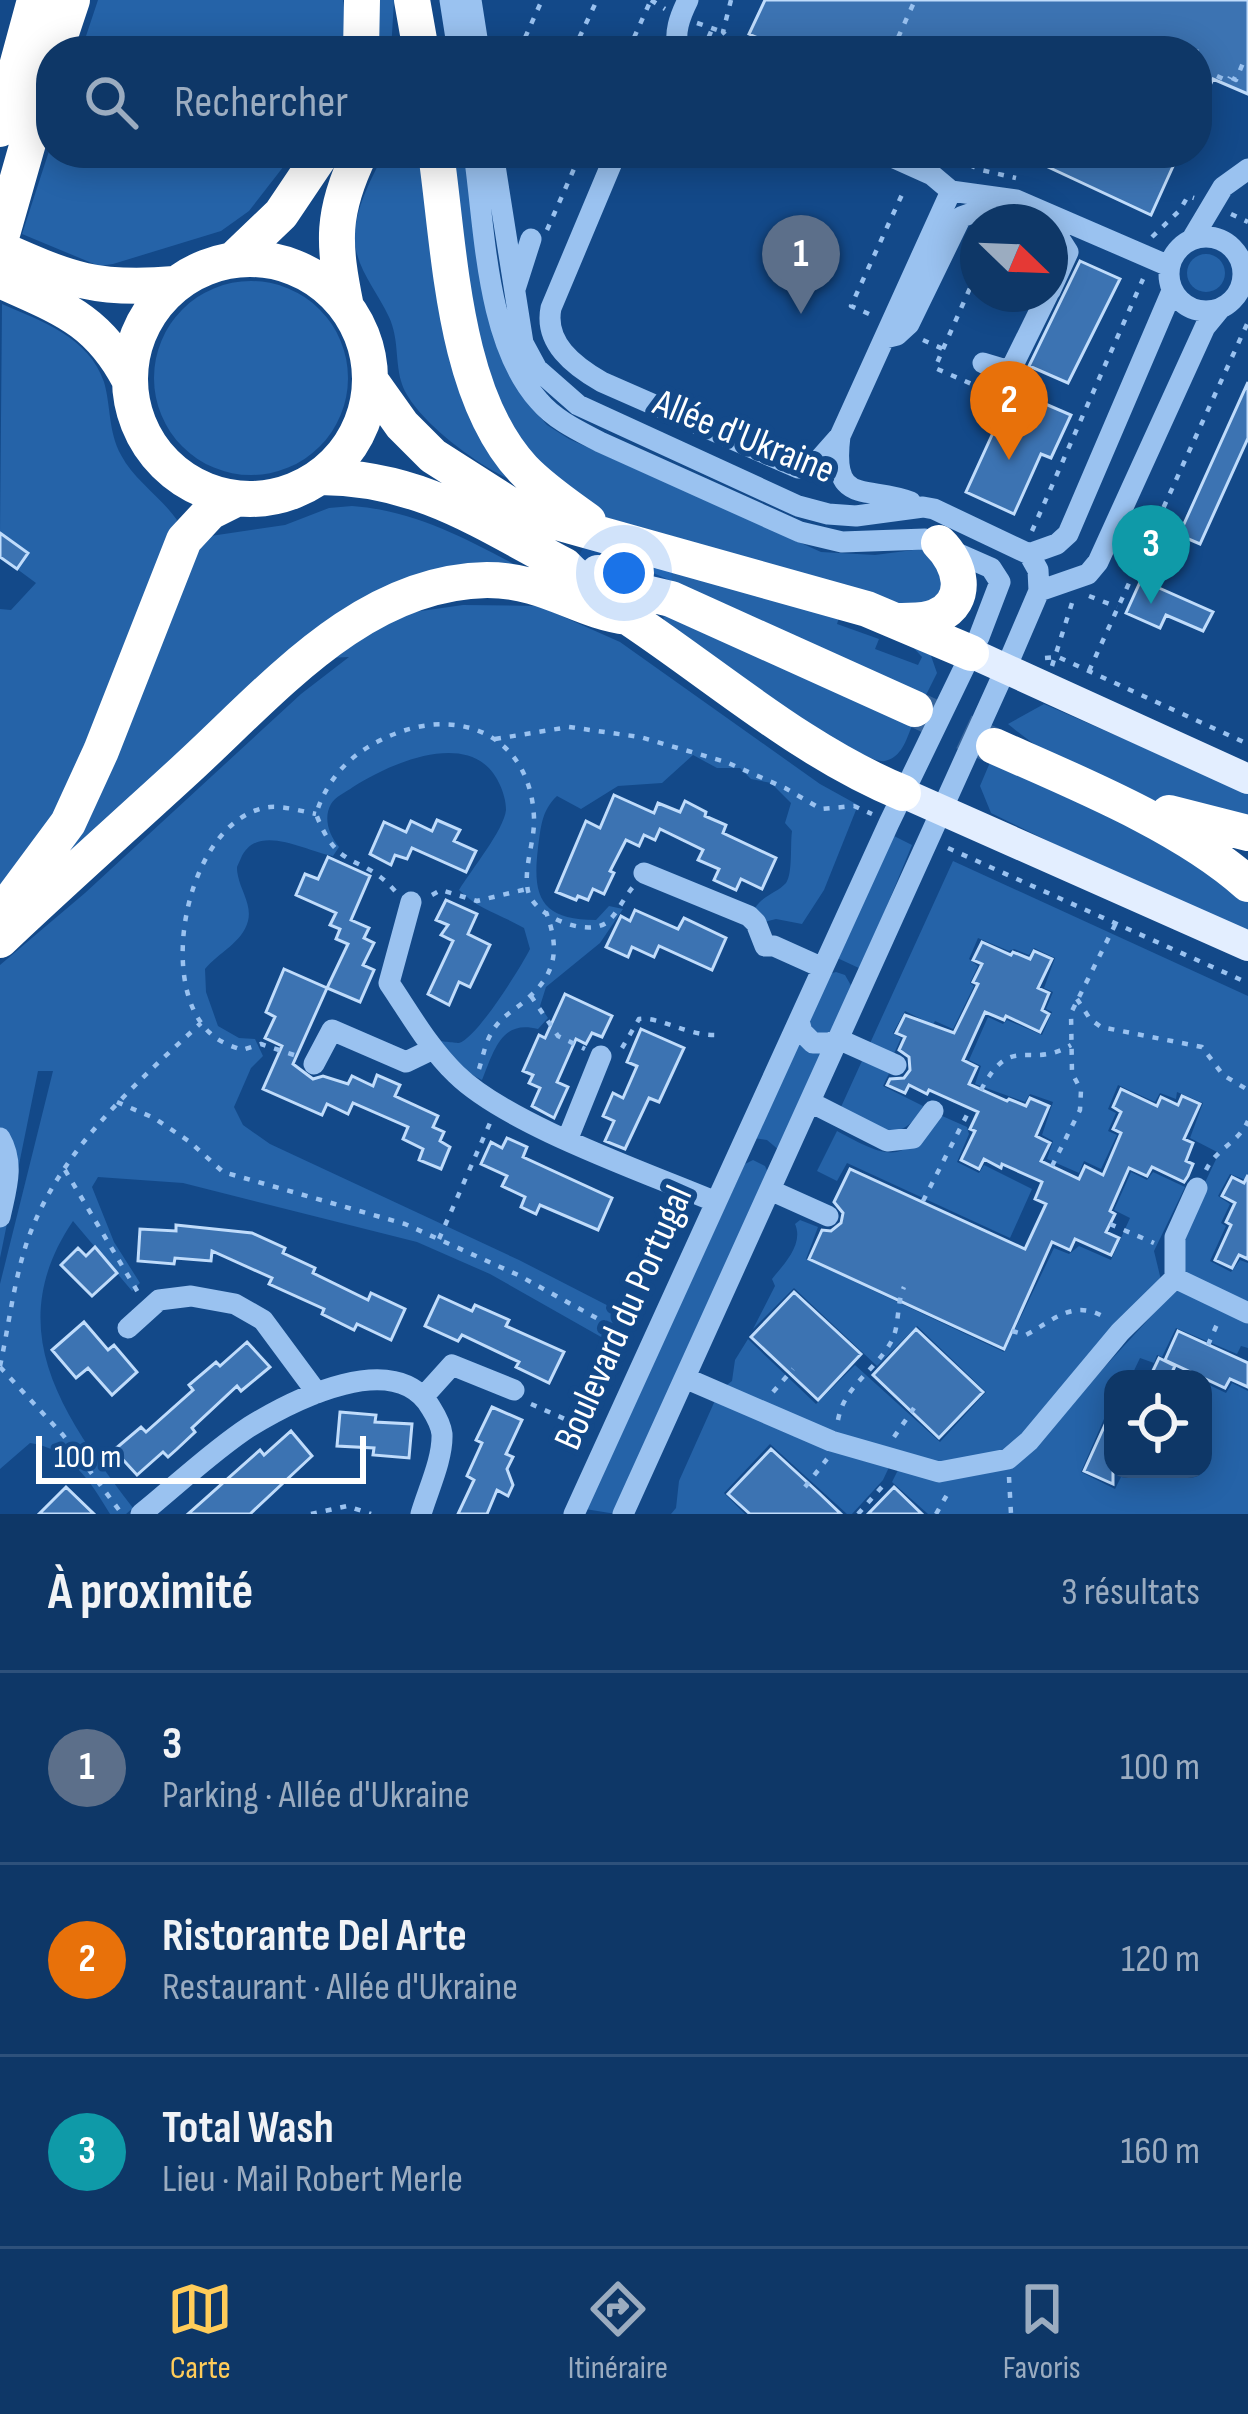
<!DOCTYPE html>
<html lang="fr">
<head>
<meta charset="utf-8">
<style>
  body { margin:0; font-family:"Sofia Sans Condensed",sans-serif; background:#1c4270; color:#f1f3f6 }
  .controls { position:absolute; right:36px; bottom:36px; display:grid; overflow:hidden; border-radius:24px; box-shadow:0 6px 30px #0003 }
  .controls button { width:108px; height:108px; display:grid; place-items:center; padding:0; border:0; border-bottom:3px solid #2e517b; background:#0e3767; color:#f1f3f6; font:60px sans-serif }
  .compass { position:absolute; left:960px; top:204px; width:108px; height:108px; border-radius:50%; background:#0e3767; box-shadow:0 6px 30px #0003; rotate:113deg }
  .scale { position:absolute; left:36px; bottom:30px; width:330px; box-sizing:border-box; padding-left:12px; border:6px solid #fff; border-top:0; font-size:33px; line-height:42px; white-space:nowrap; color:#fff; -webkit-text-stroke:9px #134989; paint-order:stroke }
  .you { position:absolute; left:624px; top:573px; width:42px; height:42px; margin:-30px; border:9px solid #fff; border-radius:50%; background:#1a73e8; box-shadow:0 0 0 18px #1a73e833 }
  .badge { display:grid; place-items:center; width:78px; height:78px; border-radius:50%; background:#ffcc59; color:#fff; font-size:39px; font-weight:700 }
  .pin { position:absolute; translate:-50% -99px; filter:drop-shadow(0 3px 6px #0008) }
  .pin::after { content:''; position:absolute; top:63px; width:42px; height:36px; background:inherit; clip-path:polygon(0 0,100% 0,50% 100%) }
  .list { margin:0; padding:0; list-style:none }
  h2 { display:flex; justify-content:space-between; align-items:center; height:156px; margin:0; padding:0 48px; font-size:51px }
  h2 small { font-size:39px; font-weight:400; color:#9bacc0 }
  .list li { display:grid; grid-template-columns:78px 1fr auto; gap:36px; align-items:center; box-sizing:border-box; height:192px; padding:0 48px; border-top:3px solid #2e517b }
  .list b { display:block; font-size:45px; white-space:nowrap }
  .list p { margin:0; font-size:39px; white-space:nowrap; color:#9bacc0 }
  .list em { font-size:39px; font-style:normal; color:#9bacc0 }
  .icon { flex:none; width:66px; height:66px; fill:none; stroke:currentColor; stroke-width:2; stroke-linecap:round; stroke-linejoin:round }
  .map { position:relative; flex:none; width:1248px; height:1514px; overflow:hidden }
  .search { position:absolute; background:#0e3767; box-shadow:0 6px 30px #0003; left:36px; right:36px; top:36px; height:132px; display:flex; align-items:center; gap:30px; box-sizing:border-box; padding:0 42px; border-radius:48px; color:#9bacc0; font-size:45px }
  .sheet { height:732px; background:#0e3767 }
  nav { display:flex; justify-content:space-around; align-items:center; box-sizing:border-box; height:168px; border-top:3px solid #2e517b; background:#0e3767; font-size:33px; color:#9bacc0 }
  nav a { display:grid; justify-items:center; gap:6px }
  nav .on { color:#ffcc59 }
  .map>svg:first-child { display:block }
  .green { fill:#2563a8 }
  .building { fill:#3c73b2; stroke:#c0dcfb; stroke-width:3 }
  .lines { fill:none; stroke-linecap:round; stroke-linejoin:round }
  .highway-tunnel { stroke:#36649b; stroke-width:36; stroke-dasharray:36 18; stroke-linecap:butt }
  .path { stroke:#9ac2f0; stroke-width:4.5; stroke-dasharray:6 9; stroke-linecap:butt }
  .minor { stroke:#9ac2f0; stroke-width:21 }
  .major { stroke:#e3eeff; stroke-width:30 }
  .highway { stroke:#fff; stroke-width:36 }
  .labels { text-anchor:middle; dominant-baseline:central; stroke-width:12; stroke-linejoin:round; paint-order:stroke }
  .street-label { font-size:39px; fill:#fff; stroke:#134989 }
</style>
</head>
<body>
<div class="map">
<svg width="1248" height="1514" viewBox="0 0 1248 1514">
  <rect width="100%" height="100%" fill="#134989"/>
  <path class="green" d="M98,0h245l3,22 -5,29h-260z
    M372,0h22l-3,51h-21z
    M51,145v8h243l-45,58 -28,20 -108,33 -14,2 -77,-32z
    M384,153h45l81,326c-32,-13 -100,-63 -109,-98 -6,-22 -2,-42 -12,-64 -13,-28 -37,-53 -34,-85 2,-28 17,-54 29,-79z
    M445,153h20l66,254 16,18 22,14 252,113 54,3 46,-6 16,10 6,33 -29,17 -298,-82 -67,-46 -59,-78z
    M1187 273a19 19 0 1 1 38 0a19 19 0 1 1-38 0Z
    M154 378a97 97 0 1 1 194 0a97 97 0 1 1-194 0Z
    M2,304c39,17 87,33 102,78 7,24 4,49 17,73 13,25 40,42 56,65l-107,273 -70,103v-287l11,1 25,-27 -19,-14 11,-16 -28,-20z
    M352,506c68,5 121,37 181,68l-131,12 -345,281 147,-330 81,-12 44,-17z
    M648,564l192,50 -3,10 42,15 -4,10 43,16 4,-8 -10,-11 18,7 7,20 -11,22 -277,-124z
    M463,605l76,1 81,36 200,142 38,21 -34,85 -22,34 -26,-5 -12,3 -9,-14c8,-13 22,-15 31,-25 7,-10 4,-38 6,-52l-7,-8 6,-20 -20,-20 -20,-4 -11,-11h-23l-24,-13 -31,28 -44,3 -37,23 -24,-13c-16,15 -16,32 -19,52 -6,49 3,72 58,72l13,-14 14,3 -23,34 -54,44 -6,19 8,12 -10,11c-37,-10 -44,22 -56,51l-29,-15 -14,-24c1,0 18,2 20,2 18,-5 62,-76 71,-94l-6,-21c-24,-14 -45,-18 -65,-38 12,-20 45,-60 47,-80 0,-9 -3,-19 -7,-27 -26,-56 -107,-21 -146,4 -7,5 -18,10 -22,17 -8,14 -2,31 8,43l-6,9c-28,-5 -76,-34 -92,2 -4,10 -5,7 -3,18 3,15 14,29 10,45 -6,22 -29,31 -43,48l1,23 12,34 21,12 16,1 8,17 -12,12 -17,39 9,18 27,19 249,116 111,57 -13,29 -127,-72 -73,-32 -234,-59 -85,-6 -6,10 22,55 26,41 -8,8 -59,-70c-73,108 -10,195 60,287l-7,6h-16c-19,-32 -41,-66 -80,-71l-30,26v-185l53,-213h-15l-38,187v-293l85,-72 216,-199 48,-37 -22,1 66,-43z
    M663,613l249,113c-6,14 -10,31 -27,35 -27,5 -189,-118 -221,-140z
    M1044,704l204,89v35c-88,-21 -170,-45 -240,-104z
    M991,760l169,79 88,56v44l-257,-126 -11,-27z
    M894,836l18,9 -51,124 -28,-13z
    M953,861l295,135v185l-18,-7 -12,22 12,8 -9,19 5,3 -16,35 21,11 9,-12 8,3v43l-65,-30 -3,-41 39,-82 -29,-15 13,-35 -26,-11 -1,7 -16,-6 -5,9 -37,-17 -10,24 8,4 -8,18 9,4 -16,34 -17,-8 -5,12 -32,-14 6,-18 -11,-6 11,-33 -23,-8 -5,8 -50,-18 6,-18 -12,-6 19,-43 15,7 4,-4 35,15 10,-23 -6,-3 7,-17 -9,-4 11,-30 -21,-10 -5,7 -15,-6 -5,2 -31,-13 -9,21 9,7 -8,17 4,3 -21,43 -18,-8 -2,4 -28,-14 -12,22 8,5 -8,18 3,3 -13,27 40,20c-9,18 -18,24 -38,28l-44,-27z
    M836,972l9,3 8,14 -10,25 -17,24 -20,-10 23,-54z
    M795,1038l30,14 -45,99 -13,-11 -14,-2z
    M940,1115l27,12 2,7 -12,28 22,11 5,-8 48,24 -22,49 -163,-75 -10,18 -20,-10 20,-40c54,29 64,33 103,-16z
    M753,1160l12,6 4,9 -153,339 -31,-5 160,-345z
    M1131,1172l16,8 6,-8 32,15 -31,64 7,29 -156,174 -67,12 -107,-30 -108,-48 9,-7 3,-21 13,-21 68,65 39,-39 85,77 46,-50 -69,-66 -40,40 -83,-78 -41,41 22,-43 -3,-7c12,-15 32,-35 23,-55l5,-4 18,7 -12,32 198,93 50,-104 15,6 10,-8 32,14 19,-42 -16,-8z
    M1178,1287l70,31v30l-7,-2 -4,8 -61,-26 -14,29 -5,-2 -3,8 -14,-5 -10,21h-17v34l-6,-1 -26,60 34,17 10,-20h78v-87l23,11 6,-10 16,8v123h-320l-36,-32 8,-16 36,10 75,-7z
    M717,1396l174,67 -8,17 -31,34h-5l-77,-70 -46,49 21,21h-74l5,-6 3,-27z"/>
  <path class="building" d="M765,0h483v94l-35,-15 -16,34v-62h-410l-38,-17z
    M1018,153h161l-28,62z
    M1080,261l40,18 -52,104 -39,-17z
    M1248,382v56l-48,106 -21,-9z
    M1043,403l28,12 -20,43 -10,-4 -27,60 -48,-22 37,-81 17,9 3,-5 12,5z
    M0,533l28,20 -11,16 -17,-12z
    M1141,580l72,32 -10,19 -37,-16 -6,13 -34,-15z
    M614,795l40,18 4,-10 22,9 5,-11 21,11 -1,4 21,9 -3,8 53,25 -14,31 -21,-10 -5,11 -22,-10 5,-11 -21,-9 5,-10 -43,-21 -5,11 -11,-5 -5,11 -13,-6 -16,31 4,2 -10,21 -11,-5 -5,11 -10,-4 -2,4 -20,-8 30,-71 14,7z
    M437,820l23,10 -6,11 22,10 -10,21 -54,-24 -5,11 -12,-4 -4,10 -21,-11 14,-32 22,10 5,-11 21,10z
    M328,857l42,19 -19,44 18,8 -5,10 10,5 -11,22 11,5 -14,32 -33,-14 21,-44 -12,-5 4,-10 -10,-4 6,-12 -40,-18 9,-21 13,5z
    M446,900l31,14 -9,20 22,11 -20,42 -11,-5 -10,23 -21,-11 25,-53 -12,-6 7,-10 -12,-5z
    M635,910l43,19 6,-11 42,20 -14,32 -53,-24 -5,11 -22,-10 -4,10 -22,-10 15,-31 9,5z
    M982,942l29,13 2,-3 17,7 4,-8 18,8 -14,29 11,5 -7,17 7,4 -9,18 -34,-16 -2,4 -19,-8 -22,48 14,7 -8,17 38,17 2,-2 17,7 4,-8 19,8 -13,30 14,7 -9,18 38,18 6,-13 18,9 18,-42 -8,-4 8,-17 -8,-5 8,-18 36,17 4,-9 17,8 4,-9 18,8 -16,35 9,4 -7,18 7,3 -5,12 -4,6 -32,-15 -5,9 -18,-8 -19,43 5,3 -9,18 13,6 -8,17 -36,-16 -5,11 -18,-8 -48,107 -195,-90 13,-29 9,1 10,-8 2,-10 -9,-11 16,-33 175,80 21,-45 -11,-5 7,-17 -40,-18 -1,4 -17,-9 -5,10 -18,-9 14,-29 -5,-2 8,-17 -49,-22 -2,4 -18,-9 -4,8 -18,-8 3,-6 14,-1 6,-8 -1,-13 -10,-7 6,-13 -9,-4 9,-18 49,18 24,-49 -5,-2 9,-18 -9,-4z
    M284,969l43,19 -34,76 20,15 10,-3 25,8 4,-8 21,10 4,-11 23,10 -5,11 43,20 -5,11 11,5 -4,9 10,6 -9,22 -22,-9 4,-11 -20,-10 5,-12 -55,-24 -5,11 -21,-10 -5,11 -59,-26 19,-43 -17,-8 10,-21 -9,-5z
    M565,994l47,22 -10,21 -10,-4 -6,11 -10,-5 -19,43 11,5 -14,31 -22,-12 8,-18 -11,-5 4,-8 -10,-4 16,-36 6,3z
    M641,1029l43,19 -25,54 -10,-4 -24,51 -20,-8 9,-20 -11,-5 10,-23 10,5 14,-32 -10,-4z
    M507,1138l20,9 -4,10 89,41 -14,32 -58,-25 -4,9 -15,-7 4,-10 -23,-11 5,-10 -26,-12 10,-22 11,6z
    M1248,1175v84l-9,-4 -7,13 -17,-8 16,-35 -5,-3 9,-19 -13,-7 10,-19 12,6z
    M176,1225l76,8 33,15 -2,5 32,15 -2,5 55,27 3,-7 34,16 -14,31 -34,-16 -3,6 -32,-16 2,-5 -55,-25 3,-6 -60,-27 -1,10 -36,-3 -1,6 -36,-3 2,-32 36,2z
    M95,1247l22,26 -25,23 -31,-31 17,-17 8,8z
    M794,1292l67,62 -43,46 -67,-63z
    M439,1296l33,15 3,-6 34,15 -3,6 58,26 -15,31 -33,-16 3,-5 -57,-27 -4,6 -33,-15z
    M84,1322l24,28 6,-5 23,27 -25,23 -24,-27 -12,10 -24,-28z
    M916,1329l67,63 -44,46 -66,-63z
    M1178,1331l70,32v24l-18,-8 -5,9 -60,-28z
    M247,1342l23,25 -29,24 -4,-5 -45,42 3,4 -18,17 -9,8 -5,-5 -26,23 -23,-25 27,-23 5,5 47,-42 -4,-5 27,-23 4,4z
    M1159,1358l16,8 -6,13h-20z
    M492,1407l30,13 -16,34 7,3 -6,12 6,16 -5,11 -11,-6 -10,24h-29l16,-34 -7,-4 15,-33 -6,-3z
    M1113,1407v77l-29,-13z
    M340,1412l36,3 -1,7 37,2 -3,34 -36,-3 1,-7 -37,-2z
    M291,1431l21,25 -62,58h-62l72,-64 4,5z
    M771,1449l48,44 22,21h-91l-22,-20z
    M66,1487l28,27h-55z
    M894,1487l28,27h-54z"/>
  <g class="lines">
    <path class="highway-tunnel" d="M915,709l79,37"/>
    <path class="path" d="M651,0l14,9
      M731,0l-8,32 17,19
      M697,23l26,9
      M519,51l23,-51
      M573,51l24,-51
      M628,51l22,-49
      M703,51l9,-22
      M892,51l23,-51
      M1217,76l11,5 2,-4
      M1232,78l4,2 7,-17 4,2
      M843,153l22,10
      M942,153l39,17 35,8
      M525,157l2,-4
      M1231,214l17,8
      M547,230l34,-77
      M1152,237l28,-27 8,-14 6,2
      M869,314l-18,-8 54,-118
      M923,340l20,9 -8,19 39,17
      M943,349l35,-79
      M1032,531l111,-252
      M1089,596l28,11
      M1045,658l13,-1 190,87
      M1052,666l20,-63
      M1089,671l159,-349
      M495,739l74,-12 71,10 86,25 59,26 36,21 33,-3 18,8
      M948,848l300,135
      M395,891c-34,-39 -56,-17 -79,-77 13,-41 41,-66 81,-81 69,-26 134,7 137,85 1,23 -11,50 -6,73 6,25 57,46 78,32 10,-7 18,-26 27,-36
      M432,895l9,-5 36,11 50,-12
      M531,996l27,40 27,13
      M1077,999l13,20 11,8 101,20 21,28 25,15
      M622,1048l17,-29c20,-3 48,17 78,16
      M294,1055l-33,-11 -19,6c-11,-4 -23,-8 -32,-17 -56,-51 -21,-217 60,-226 14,-1 31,4 46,7
      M479,1069c4,-12 6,-26 13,-37 8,-15 23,-22 35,-33 31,-27 32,-52 19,-87
      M981,1090c31,-59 47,-19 90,-45
      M117,1102l37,16 36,24 33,30 182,52 113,51 113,62
      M1052,1166l28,-56 1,-20 -9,-17 -1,-60 45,-90
      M65,1170l74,124
      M1206,1170c10,-21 32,-27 42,-49
      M923,1201l47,-92
      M1110,1224l44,19
      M439,1239l51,-116
      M1012,1331l14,4c28,-15 47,-36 78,-18
      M1208,1345l10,-23
      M0,1366c9,-41 14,-87 28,-127 32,-89 106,-154 173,-216
      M0,1367l63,68 56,75
      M773,1392l20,-23
      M531,1404l61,27
      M838,1420c6,-34 37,-49 53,-78 9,-15 5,-38 13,-55
      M894,1437l20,-29
      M1009,1477l2,37
      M805,1487l22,-28
      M311,1514l36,-8 24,8
      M858,1514l29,-33
      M936,1514l12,-21"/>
    <path class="minor" d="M450,0l8,51
      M471,0l8,51
      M679,51c-6,-17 1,-35 9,-51
      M474,153c11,76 12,189 65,248 16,19 40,30 61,41l200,90 42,10 83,-3 66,29 9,14 -21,55 -90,186 -315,691
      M493,153l30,190 14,26 41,36 220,101 30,8 28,2 67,-9 11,2 95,45 9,16 1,21 -33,77 -383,846
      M616,153l-65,155c-7,35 23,58 51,74l196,86 19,-6 23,-26 111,-245
      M883,153l49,22 19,16 65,9 153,66
      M1050,236l11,5 7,11 -18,39
      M1169 274a37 37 0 1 1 74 0a37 37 0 1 1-74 0Z
      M1192,239l31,-52 25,-18
      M515,289l16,-50
      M885,338l12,-3 12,-11 52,-107 14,-5 43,10
      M983,363l20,6 9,-2 36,-73
      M840,436c-9,71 26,49 71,66
      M1029,554l28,-10 11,-10 104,-243
      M1039,591l49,-17 10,-12 107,-235 14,-17
      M644,873l105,43 7,7 9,23h9l49,22
      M411,902l-22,81c21,31 40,65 67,91 52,51 189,98 260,128
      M799,1021l3,11 11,11h17l8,-4 58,26
      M314,1064l18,-34 74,32 27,-13
      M810,1102l77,39 26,-3 20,-27
      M0,1138c15,26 6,51 0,79
      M568,1138l33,-82
      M770,1190l58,26
      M1175,1278v-41l22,-49
      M128,1328l31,-28 32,-4 44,8 28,16 54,73
      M685,1378l146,63 108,31 69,-13 21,-18 91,-109 55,-54 73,35
      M424,1396l28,-31 62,25
      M141,1514c35,-28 70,-62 108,-87 44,-27 147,-80 182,-19 5,8 10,17 11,26 1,25 -14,56 -21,80"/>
    <path class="major" d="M971,653l277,126
      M903,793l345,153"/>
    <path class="highway" d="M412,0l9,51
      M55,51l17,-51
      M361,51l1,-51
      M0,129l35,-129
      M436,153c14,98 17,241 87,316 19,20 43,36 65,52
      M0,241l51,-179
      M0,249c70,31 97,42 175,35
      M130 379a120 120 0 1 1 240 0a120 120 0 1 1-240 0Z
      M234,259l47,-45 41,-61
      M0,280c59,27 97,38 129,99
      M346,307c-13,-64 -15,-94 14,-154
      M370,380l32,45 31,31 110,70
      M320,477c98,0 162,45 245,89 19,21 44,31 63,51 90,60 175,135 275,176
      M528,514l339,95 104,44
      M598,573l39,18 34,8 244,110
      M898,621c13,-1 27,1 39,-5 34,-15 23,-53 2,-73
      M994,746c81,36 188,79 254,138
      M1169,813l79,20
      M2,912l66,-89 33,-72 83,-211 26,-28 26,-13
      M0,940c60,-57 122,-112 183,-168 87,-79 177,-190 304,-192 59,0 91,31 141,37"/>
  </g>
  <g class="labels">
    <g class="street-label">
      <text transform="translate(744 437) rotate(22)">Allée d'Ukraine</text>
      <text transform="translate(624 1318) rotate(-66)">Boulevard du Portugal</text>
    </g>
  </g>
</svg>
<div class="controls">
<button><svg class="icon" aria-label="locate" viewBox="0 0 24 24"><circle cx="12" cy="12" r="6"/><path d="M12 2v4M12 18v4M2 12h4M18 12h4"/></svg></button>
</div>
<svg class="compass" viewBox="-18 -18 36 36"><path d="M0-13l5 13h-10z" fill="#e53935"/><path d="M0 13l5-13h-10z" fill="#9bacc0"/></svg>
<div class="scale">100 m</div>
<div class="you"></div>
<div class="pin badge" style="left:801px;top:314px;background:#5c6f8a">1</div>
<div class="pin badge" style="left:1009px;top:460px;background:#e8710a">2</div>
<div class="pin badge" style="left:1151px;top:604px;background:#0f9aa8">3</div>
<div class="search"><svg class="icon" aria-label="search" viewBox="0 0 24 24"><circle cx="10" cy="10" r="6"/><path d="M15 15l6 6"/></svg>Rechercher</div>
</div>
<section class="sheet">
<h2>À proximité<small>3 résultats</small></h2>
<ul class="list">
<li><span class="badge" style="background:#5c6f8a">1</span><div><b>3</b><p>Parking · Allée d'Ukraine</p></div><em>100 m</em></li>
<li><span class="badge" style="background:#e8710a">2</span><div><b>Ristorante Del Arte</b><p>Restaurant · Allée d'Ukraine</p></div><em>120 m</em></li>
<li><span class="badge" style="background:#0f9aa8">3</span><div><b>Total Wash</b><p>Lieu · Mail Robert Merle</p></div><em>160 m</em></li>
</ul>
</section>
<nav>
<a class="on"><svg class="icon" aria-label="map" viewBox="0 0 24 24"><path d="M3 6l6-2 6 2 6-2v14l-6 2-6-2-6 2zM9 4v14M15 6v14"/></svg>Carte</a>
<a><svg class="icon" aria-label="directions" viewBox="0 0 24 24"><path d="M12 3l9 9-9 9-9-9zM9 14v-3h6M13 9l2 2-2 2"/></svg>Itinéraire</a>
<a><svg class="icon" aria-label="saved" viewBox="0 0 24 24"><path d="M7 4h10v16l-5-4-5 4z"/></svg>Favoris</a>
</nav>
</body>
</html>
